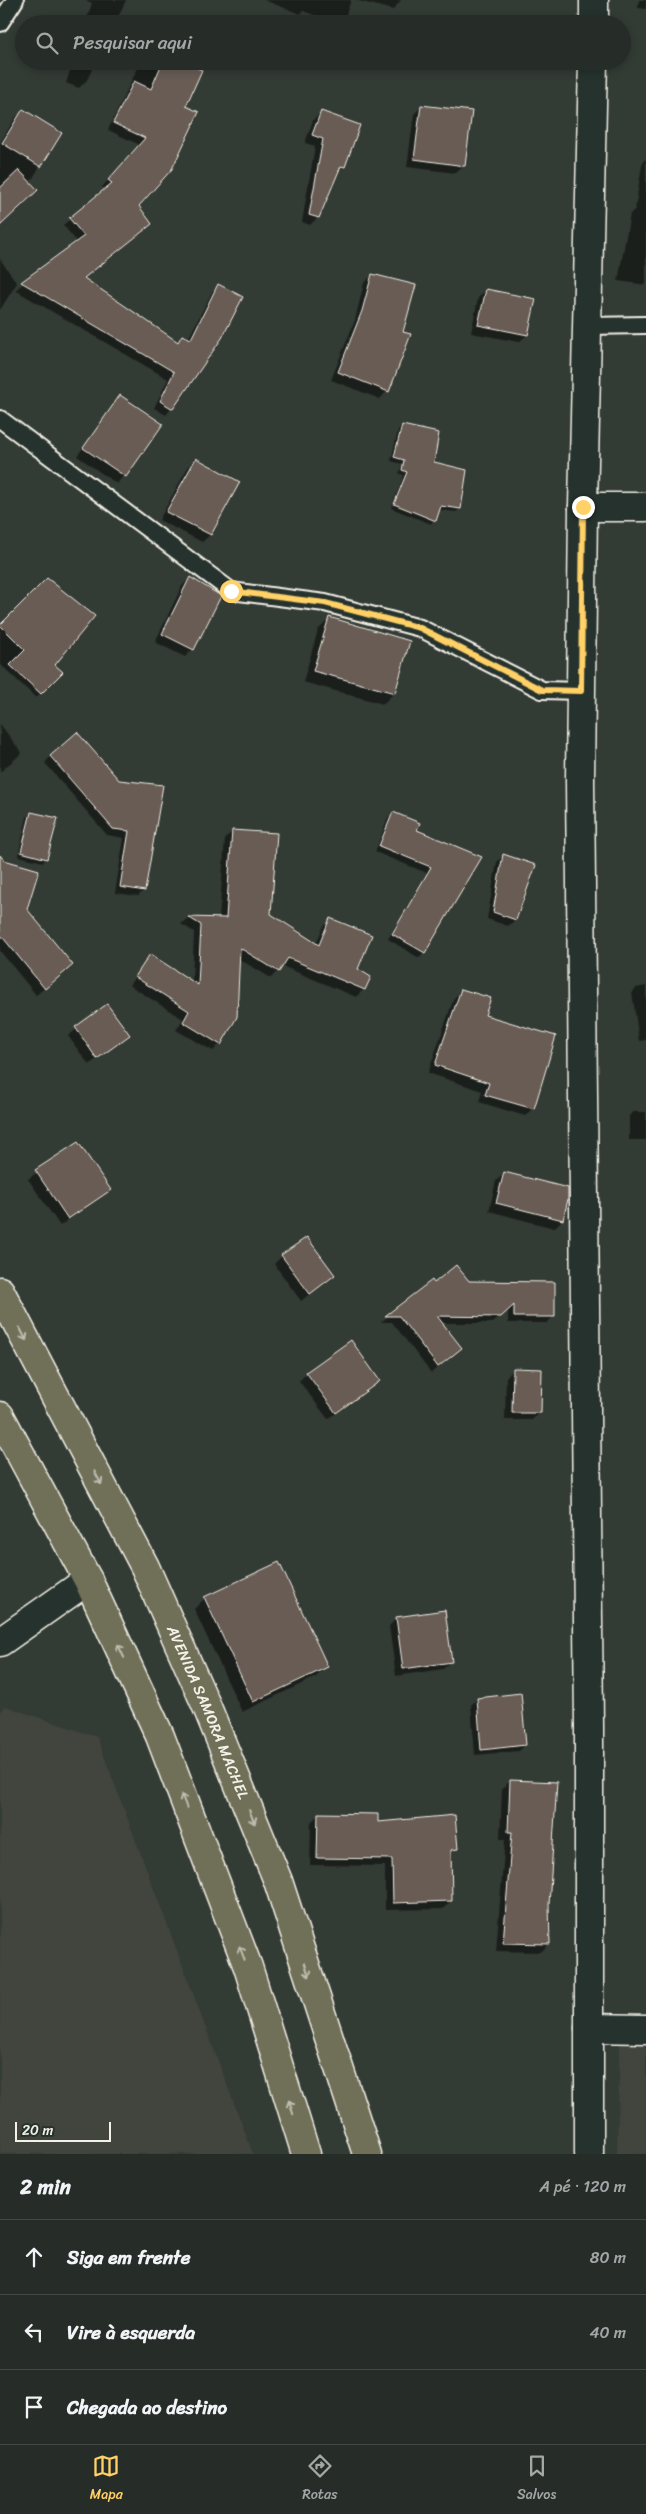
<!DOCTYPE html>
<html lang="pt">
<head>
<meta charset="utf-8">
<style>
  body { margin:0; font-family:Sriracha,sans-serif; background:#323834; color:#f1f3f6 }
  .scale { position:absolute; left:15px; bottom:12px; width:96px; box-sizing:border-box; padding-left:5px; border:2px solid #f4f1e8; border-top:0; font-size:14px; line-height:18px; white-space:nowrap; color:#f4f1e8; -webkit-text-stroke:4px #26332d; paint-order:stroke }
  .stop { position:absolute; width:15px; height:15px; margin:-11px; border:4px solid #ffd166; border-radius:50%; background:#fff }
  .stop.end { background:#ffd166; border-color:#fff; box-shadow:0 1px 5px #0008 }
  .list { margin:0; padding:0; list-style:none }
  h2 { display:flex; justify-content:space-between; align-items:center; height:65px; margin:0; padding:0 20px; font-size:21px }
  h2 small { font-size:16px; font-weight:400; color:#a4a7a8 }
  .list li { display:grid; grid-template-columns:32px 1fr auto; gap:15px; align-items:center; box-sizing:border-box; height:75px; padding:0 20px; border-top:1px solid #424845 }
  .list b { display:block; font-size:19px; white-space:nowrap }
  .list em { font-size:16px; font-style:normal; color:#a4a7a8 }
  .icon { flex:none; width:28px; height:28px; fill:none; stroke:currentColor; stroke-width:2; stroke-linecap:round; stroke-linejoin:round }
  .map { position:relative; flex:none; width:646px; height:2154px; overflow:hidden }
  .search { position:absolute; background:#262c28; box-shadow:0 2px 8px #0003; left:15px; right:15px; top:15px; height:55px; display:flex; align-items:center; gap:12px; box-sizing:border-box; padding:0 18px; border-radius:28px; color:#a4a7a8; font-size:19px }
  .sheet { height:290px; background:#262c28 }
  nav { display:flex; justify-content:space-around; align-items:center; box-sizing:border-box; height:70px; border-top:1px solid #424845; background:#262c28; font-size:14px; color:#a4a7a8 }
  nav a { display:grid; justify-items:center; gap:2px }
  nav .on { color:#ffd166 }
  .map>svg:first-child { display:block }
  .built { fill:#43453e }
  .shadow { fill:#0007 }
  .building { fill:#675c54; stroke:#f4f1e8 }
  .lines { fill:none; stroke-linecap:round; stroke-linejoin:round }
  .lane-casing { stroke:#f4f1e8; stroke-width:20 }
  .street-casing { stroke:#f4f1e8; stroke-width:31 }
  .secondary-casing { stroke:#f4f1e8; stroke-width:31 }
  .highway-casing { stroke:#f4f1e8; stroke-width:31 }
  .lane { stroke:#26332d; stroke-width:16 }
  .street { stroke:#26332d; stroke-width:28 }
  .secondary { stroke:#26332d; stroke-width:28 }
  .highway { stroke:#706f59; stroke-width:28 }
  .oneway { stroke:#bfbdaf }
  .route { stroke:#ffd166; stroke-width:6 }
  .labels { text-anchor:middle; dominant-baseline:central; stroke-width:4.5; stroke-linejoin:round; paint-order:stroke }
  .street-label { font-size:15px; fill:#f4f1e8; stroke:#26332d }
</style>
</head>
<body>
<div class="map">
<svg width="646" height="2154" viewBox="0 0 646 2154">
  <rect width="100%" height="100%" fill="#333b35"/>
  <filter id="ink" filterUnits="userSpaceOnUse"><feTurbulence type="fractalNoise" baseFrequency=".02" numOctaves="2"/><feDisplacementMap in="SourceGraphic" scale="10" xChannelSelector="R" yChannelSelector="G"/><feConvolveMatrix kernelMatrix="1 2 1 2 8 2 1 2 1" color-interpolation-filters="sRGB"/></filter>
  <g filter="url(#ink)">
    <path class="built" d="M5,1706l92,31 156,417h-253v-441z
      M620,2039l26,1v114h-29z"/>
    <path class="shadow" d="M85,0h41l-11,24h-30l7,-21z
      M264,0h87l-6,17 -7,7 -35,-13 -3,3z
      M355,0h46l-8,10z
      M639,0h7v9l-8,-1z
      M73,61h23l-9,19 -8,8 -13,-5z
      M106,61h17l-4,4z
      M141,61h36l-40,144 -54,73 94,64 6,-6 5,3 24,-47 6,-6 -46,122 -6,7 -12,-7 14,-29 -153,-89 62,-48 -14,-17 43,-35 -4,-3 38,-42 -32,-15z
      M422,106l41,59 -7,8 -49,-6 7,-53z
      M23,111l37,22 -30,50 -30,41v-81l15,-25z
      M321,113l23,53 -8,8 -18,43 -8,8 -8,-3 13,-76 -10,-3 8,-23z
      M646,158v127l-28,-4 12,-67 5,-5 7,-44z
      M0,259l17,24 -17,27z
      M372,275l30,57 -15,59 -7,8 -49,-19 24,-60 9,-37z
      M486,290l41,45 -8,7 -48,-9 7,-35z
      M120,397l41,27 -44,60 -40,-28z
      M402,426l30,37 28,45 -4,4 -17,-2 -8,14 -40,-16 13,-33 -5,-1 3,-10 -11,-3 7,-31z
      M196,459l43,23 -29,53 -8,7 -43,-22 29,-53z
      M190,578l3,71 -8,8 -30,-15 27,-56z
      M47,579l6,86 8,7 -25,26 -36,-34v-39z
      M329,619l80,23 -15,51 -11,11 -80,-22 15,-52z
      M0,724l22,29 -22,19z
      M51,756l67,25 26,109 -6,6 -23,-3 9,-55 -17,-3 -62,-72z
      M31,813l15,45 -3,4 -25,-6 9,-39z
      M394,813l21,18 65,27 -56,94 -5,6 -31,-19 39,-66 -52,-21 13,-34z
      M233,831l36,84 47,29 7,-17 8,-8 25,51 8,19 -8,8 -74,-31 -11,12 -32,-19 -19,85 -7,7 -37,-21 7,-11 -54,-34 22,-30 41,27 2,-50 -13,-8 7,-6 31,1 6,-81z
      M503,856l31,10 -19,54 -7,6 -21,-7 10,-57z
      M0,862l64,111 -28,22 -36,-44z
      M646,986v54l-7,1 -7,-49 4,-4z
      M461,991l23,25 49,92 -8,8 -46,-14 3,-11 -54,-18 26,-75z
      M107,1005l21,30 -39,30 -21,-29z
      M633,1112h13v28h-17v-24z
      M77,1143l32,47 -49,36 -32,-47z
      M504,1174l63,24 -5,22 -8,8 -65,-17 7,-30z
      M282,1256l51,19 -32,26 -27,-37z
      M432,1281l2,4 35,-3 85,34 -7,7h-39v-13l-15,13h-53l14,31 -23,19 -39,-51h-11z
      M514,1369l26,43 -8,8h-27l1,-43z
      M307,1373l72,8 -51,38 -29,-38z
      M205,1598l122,68 -11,11 -74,35 -48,-103z
      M397,1618l54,43 -8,8 -47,7 -7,-50z
      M477,1699l48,46 -6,6 -44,4 -4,-50z
      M510,1781l38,124 1,39 -8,8 -45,-1 9,-112h-5l2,-50z
      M319,1814l58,10 79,24 -7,7 2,46 -8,8 -58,1v-44l-75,-1 1,-43z"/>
    <path class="building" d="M163,61h17l22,9 -16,36 13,6 -27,57 -33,37 13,18 -68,54 94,64 4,-7 9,4 27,-55 25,13 -21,41 -49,71 -13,-8 14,-29 -153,-90 63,-46 -15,-18 43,-35 -4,-3 37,-42 -32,-15 21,-42 17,8z
      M421,105l51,6 -7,55 -51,-7z
      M23,109l39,24 -21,34 -39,-24z
      M321,111l39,14 -15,42 -4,-1 -22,52 -10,-3 14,-76 -11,-4z
      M19,170l19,20 -38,36v-38z
      M372,274l44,11 -13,47 8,2 -22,58 -51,-20 24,-61z
      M486,289l50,10 -8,36 -50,-10z
      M120,395l43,29 -37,53 -43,-29z
      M402,425l37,8 -5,29 33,8 -6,39 -20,-3 -5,15 -42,-17 13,-32 -5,-2 2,-10 -10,-3z
      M196,458l44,24 -29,53 -45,-23z
      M190,577l31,19 -27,54 -32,-16z
      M47,578l48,38 -40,49 8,7 -22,22 -31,-29 15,-15 -25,-25z
      M329,617l81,24 -15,52 -82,-22z
      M77,732l42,48 44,5 -18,106 -25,-4 9,-56 -16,-2 -63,-73z
      M31,812l27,6 -11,41 -26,-7z
      M393,812l27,11 -3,7 65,27 -57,96 -33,-19 39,-67 -52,-21z
      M232,830l45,3 -6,81 48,31 11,-27 42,17 -14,34 13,8 -6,13 -77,-32 -9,14 -39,-24 -3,69 -16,28 -38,-23 6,-11 -54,-34 15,-23 48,31 3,-60 -13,-8 38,1z
      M503,854l33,11 -20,55 -23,-8z
      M0,855l4,5 35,10 -12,39 46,56 -28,24 -45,-55z
      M461,989l30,9 -6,17 71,21 -22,73 -49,-14 4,-12 -54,-18z
      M107,1004l23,31 -33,24 -22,-32z
      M78,1142l33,48 -43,29 -33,-49z
      M504,1172l64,16v11l-5,21 -67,-17z
      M307,1237l28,38 -25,19 -29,-39z
      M456,1265l13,16 86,1v35h-41v-12l-13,12 -64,-1 25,32 -24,19 -39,-51h-14l47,-36 2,3z
      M351,1340l29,41 -44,32 -30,-41z
      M513,1368l29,1 -1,44h-29z
      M279,1562l49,105 -75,35 -49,-105z
      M445,1610l7,52 -49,7 -7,-52z
      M521,1693l5,52 -45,5 -4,-52z
      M510,1780l47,2 -8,123 1,39 -47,-1 9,-111h-4z
      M318,1813l60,1v8l77,-7 3,34 -7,1 1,51 -59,2 -1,-44 -75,-1z"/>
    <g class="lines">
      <g class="lane-casing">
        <path id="lane" d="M0,23l15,-23
          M587,326l59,-1
          M0,419l231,172 94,12 95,25 122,62 39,1"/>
      </g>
      <g class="street-casing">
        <path id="street" d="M583,507h63
          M589,2028l57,1"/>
      </g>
      <g class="secondary-casing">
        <path id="secondary" d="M594,24v-24
          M0,1642l88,-62
          M589,2154v-428l-9,-946 3,-273 10,-446"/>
      </g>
      <g class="highway-casing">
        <g id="highway">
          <path id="s1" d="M0,1291l145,276 62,140 71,174 89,273"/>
          <path d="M0,1416l88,164 72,156 88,231 58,187"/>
        </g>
      </g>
      <use href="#lane" class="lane"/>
      <use href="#street" class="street"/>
      <use href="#secondary" class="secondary"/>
      <use href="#highway" class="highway"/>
    </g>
    <defs><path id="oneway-shaft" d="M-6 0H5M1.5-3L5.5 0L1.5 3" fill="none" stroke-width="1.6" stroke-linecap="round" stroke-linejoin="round" transform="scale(1.25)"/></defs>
    <g class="oneway">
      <use href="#oneway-shaft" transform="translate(23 1334) rotate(63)"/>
      <use href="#oneway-shaft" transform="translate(98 1478) rotate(62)"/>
      <use href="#oneway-shaft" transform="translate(121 1651) rotate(-115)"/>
      <use href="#oneway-shaft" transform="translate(184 1801) rotate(-111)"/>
      <use href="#oneway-shaft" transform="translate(252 1817) rotate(68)"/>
      <use href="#oneway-shaft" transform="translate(242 1953) rotate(-111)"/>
      <use href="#oneway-shaft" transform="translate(307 1970) rotate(72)"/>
      <use href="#oneway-shaft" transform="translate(291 2107) rotate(-107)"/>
    </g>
  </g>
  <g class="lines" filter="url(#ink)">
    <path class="route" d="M231,591l94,12 95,25 122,62 39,1 2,-184"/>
  </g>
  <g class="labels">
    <g class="street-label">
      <text stroke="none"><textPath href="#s1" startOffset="470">AVENIDA SAMORA MACHEL</textPath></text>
    </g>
  </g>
</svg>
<div class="scale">20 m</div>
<div class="stop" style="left:231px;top:591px"></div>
<div class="stop end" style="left:583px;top:507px"></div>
<div class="search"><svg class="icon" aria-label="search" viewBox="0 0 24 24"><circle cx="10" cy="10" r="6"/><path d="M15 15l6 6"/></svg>Pesquisar aqui</div>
</div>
<section class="sheet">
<h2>2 min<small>A pé · 120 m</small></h2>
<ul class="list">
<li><svg class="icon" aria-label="ahead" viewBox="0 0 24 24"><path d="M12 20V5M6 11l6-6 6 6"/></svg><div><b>Siga em frente</b></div><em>80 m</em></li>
<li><svg class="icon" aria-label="left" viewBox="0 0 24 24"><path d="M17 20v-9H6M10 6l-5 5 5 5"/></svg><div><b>Vire à esquerda</b></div><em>40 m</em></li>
<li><svg class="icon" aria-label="arrive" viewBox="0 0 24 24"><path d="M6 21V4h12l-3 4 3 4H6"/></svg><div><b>Chegada ao destino</b></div></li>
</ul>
</section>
<nav>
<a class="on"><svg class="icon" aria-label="map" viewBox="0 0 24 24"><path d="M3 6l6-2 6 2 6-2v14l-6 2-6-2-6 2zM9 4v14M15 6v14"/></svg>Mapa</a>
<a><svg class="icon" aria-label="directions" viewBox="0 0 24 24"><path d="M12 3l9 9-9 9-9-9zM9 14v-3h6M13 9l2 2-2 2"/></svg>Rotas</a>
<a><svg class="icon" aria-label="saved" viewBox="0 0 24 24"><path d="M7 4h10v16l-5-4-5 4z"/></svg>Salvos</a>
</nav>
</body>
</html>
